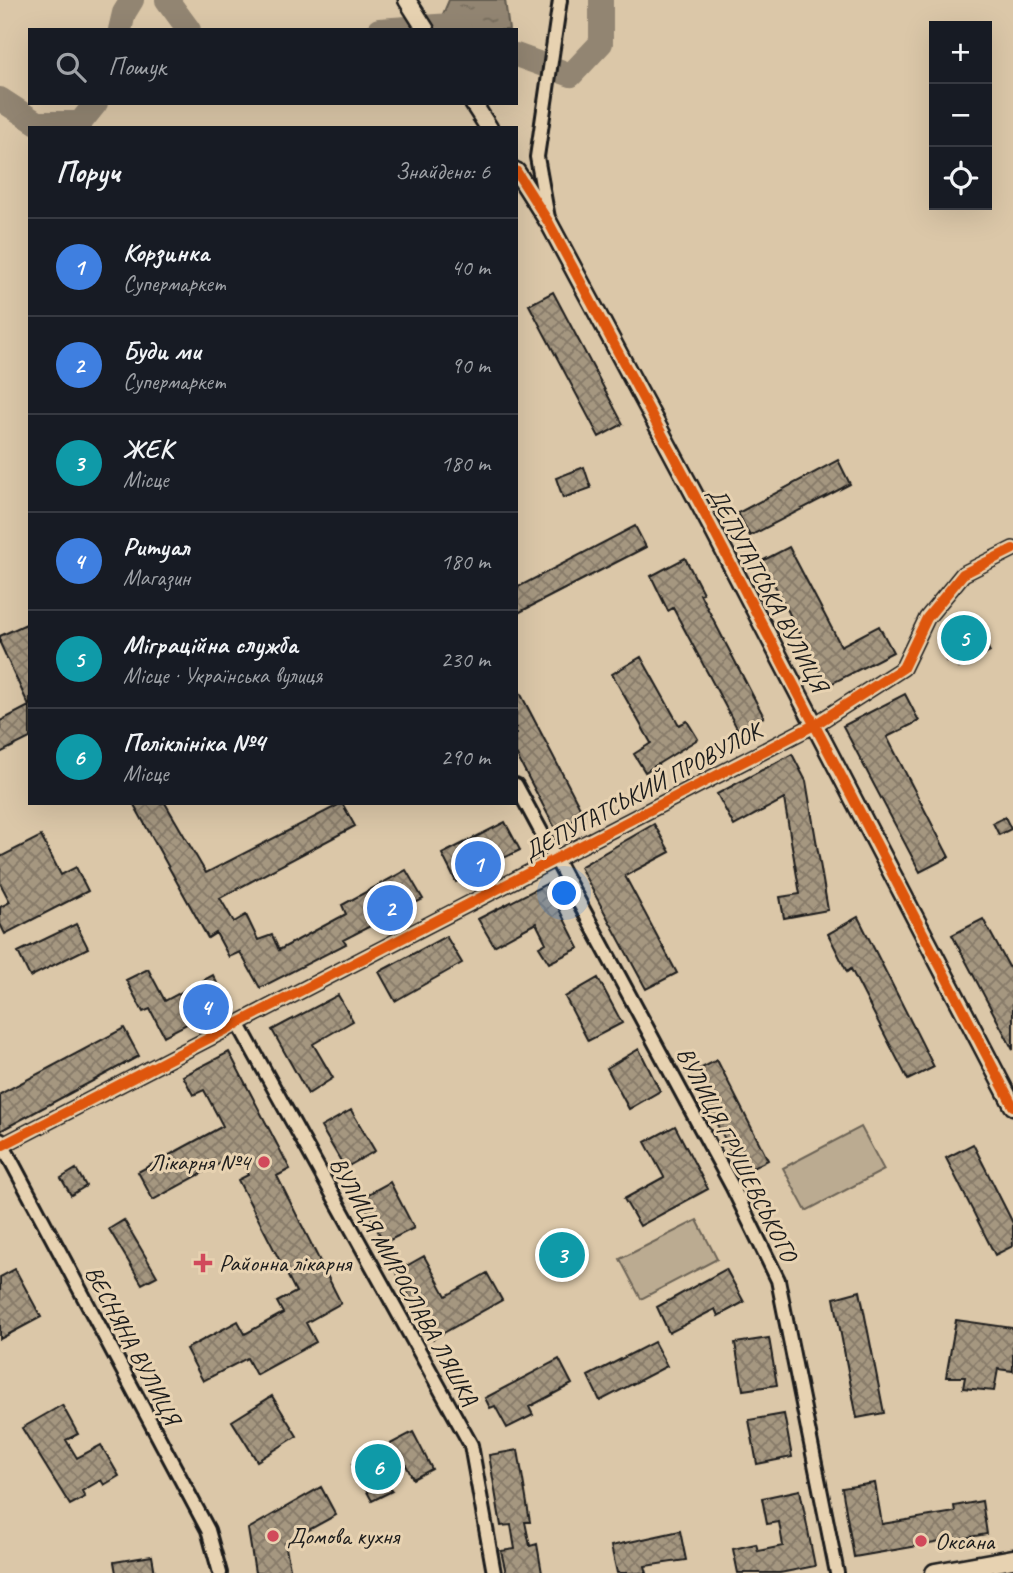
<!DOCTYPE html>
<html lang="uk">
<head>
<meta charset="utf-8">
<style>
  body { margin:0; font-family:Caveat,sans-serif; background:#242831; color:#f1f3f6 }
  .controls { position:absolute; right:21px; top:21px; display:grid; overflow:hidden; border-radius:0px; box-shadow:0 7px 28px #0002 }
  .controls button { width:63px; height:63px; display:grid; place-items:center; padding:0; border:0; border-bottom:2px solid #363941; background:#171b24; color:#f1f3f6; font:35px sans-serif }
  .you { position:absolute; left:565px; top:894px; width:24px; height:24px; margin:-18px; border:5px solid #fff; border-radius:50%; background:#1a73e8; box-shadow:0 0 0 10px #1a73e833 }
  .badge { display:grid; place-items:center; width:46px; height:46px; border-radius:50%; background:#b45309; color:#fff; font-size:23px; font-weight:700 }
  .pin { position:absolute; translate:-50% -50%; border:4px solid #fff; box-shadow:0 2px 7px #0006 }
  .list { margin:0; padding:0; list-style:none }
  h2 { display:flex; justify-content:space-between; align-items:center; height:91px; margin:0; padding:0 28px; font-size:30px }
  h2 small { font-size:23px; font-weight:400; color:#9ea1a6 }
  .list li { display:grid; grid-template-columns:46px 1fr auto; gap:21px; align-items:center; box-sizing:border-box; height:98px; padding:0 28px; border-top:2px solid #363941 }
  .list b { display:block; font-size:26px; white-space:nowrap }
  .list p { margin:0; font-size:23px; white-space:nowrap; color:#9ea1a6 }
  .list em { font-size:23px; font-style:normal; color:#9ea1a6 }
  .icon { flex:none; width:38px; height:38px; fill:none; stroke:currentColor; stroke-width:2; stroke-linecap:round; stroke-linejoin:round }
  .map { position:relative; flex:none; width:1013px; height:1573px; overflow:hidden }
  .search { position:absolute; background:#171b24; box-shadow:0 7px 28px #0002; left:28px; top:28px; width:490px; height:77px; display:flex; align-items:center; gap:18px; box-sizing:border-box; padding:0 24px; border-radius:0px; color:#9ea1a6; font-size:26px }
  .panel { position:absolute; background:#171b24; box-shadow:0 7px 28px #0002; left:28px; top:126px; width:490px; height:679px; border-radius:0px }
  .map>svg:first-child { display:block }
  .green { fill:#bbab91; stroke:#6c6456; stroke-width:2 }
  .water { fill:url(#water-ripples); stroke:#635b50; stroke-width:2 }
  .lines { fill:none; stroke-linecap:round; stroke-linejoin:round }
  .river { stroke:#928572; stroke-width:24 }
  .building { fill:url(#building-cross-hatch); stroke:#1c1c1c; stroke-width:2 }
  .minor-casing { stroke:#1c1c1c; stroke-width:18 }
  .tertiary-casing { stroke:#1c1c1c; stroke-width:21 }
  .secondary-casing { stroke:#1c1c1c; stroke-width:23 }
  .minor { stroke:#e7d2b1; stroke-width:12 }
  .tertiary { stroke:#e7d2b1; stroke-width:16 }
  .secondary { stroke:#e7d2b1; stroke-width:18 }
  .cycleway-casing { stroke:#e7d2b1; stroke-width:15 }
  .cycleway { stroke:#de560d; stroke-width:10 }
  .poi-dot { fill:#d1495b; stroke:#e7d2b1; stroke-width:2.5 }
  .labels { text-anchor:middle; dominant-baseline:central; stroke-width:6; stroke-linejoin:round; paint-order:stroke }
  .street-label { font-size:24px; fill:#1c1c1c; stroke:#e7d2b1 }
  .poi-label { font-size:24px; fill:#1c1c1c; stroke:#e7d2b1; text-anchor:start }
</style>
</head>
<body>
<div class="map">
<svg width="1013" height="1573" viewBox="0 0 1013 1573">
  <defs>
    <pattern id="water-ripples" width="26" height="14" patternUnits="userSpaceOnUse" patternTransform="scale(1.75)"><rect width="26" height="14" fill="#928572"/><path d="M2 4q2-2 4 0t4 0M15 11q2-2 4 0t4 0" fill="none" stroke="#766c5d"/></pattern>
    <pattern id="building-cross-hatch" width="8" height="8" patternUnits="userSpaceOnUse" patternTransform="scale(1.75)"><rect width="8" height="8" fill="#a59780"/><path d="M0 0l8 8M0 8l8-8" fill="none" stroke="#867a68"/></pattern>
  </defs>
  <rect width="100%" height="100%" fill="#dbc7a8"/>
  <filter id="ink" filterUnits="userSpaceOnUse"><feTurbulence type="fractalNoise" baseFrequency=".0143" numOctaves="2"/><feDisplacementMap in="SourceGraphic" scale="14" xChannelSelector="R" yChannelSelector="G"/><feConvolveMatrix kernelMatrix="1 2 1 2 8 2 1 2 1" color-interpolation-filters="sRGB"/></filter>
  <g filter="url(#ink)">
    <path class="green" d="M861,1127l23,43 -78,41 -23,-43z
      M697,1220l20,39 -76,40 -21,-40z"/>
    <path class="water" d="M449,0h56l4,30h-49l-9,-5 -13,1z"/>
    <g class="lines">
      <path class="river" d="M167,0l22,30
        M120,30l4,-17 8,-13
        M379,30l72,-5 9,5
        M516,55l55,20 30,-32v-43
        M0,99l37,24h43l16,-20"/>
    </g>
    <path class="building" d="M553,292l70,132 -24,13 -70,-132z
      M838,460l12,24 -100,52 -12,-23z
      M584,467l7,21 -28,10 -7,-20z
      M635,526l11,21 -130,67v-26z
      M789,547l52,99 38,-20 14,26 -66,34 -65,-125z
      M685,558l18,35 -3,1 64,123 -26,13 -65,-122 -5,3 -17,-35z
      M970,614l20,38 -31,16 -5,-10 -7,4 -5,-10 9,-5 -10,-18z
      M26,624l4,9v105l-30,15v-32l29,-15 -29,-63v-7z
      M641,657l38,68 8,-4 11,18 -53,33 -11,-18 17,-11 -39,-69z
      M516,685l68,130 -28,15 -40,-76z
      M905,694l14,27 -32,16 62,120 -29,15 -77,-146z
      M792,754l14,27 22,129 -44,8 -4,-21 20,-3 -16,-95 -50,27 -17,-32z
      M133,803h32l41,70 136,-70 13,23 -135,72 14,24 12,-7 12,25 14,-5 7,15 67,-36 -4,-9 64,-35 17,29 -80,41 3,4 -86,44 -20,-36 -11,5 -13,-24 -8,5z
      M1005,817l6,12 -12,6 -6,-12z
      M505,822l15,28 -64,32 -14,-28z
      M654,824l16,28 -45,24 52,97 -31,16 -66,-122z
      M41,836l20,39 15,-8 12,24 -83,43 -5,-10v-17l10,-5 -10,-19v-26z
      M546,884l33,64 -30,15 -10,-16 7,-4 -10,-20 -42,23 -16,-27z
      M858,917l76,150 -26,13 -57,-111 -4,3 -19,-38z
      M983,919l30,55v76l-61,-115z
      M76,924l12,24 -58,29 -12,-25z
      M446,936l16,27 -67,38 -16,-29z
      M148,969l17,32 48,-26 14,28 -63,33 -14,-27 -7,3 -17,-32z
      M598,978l24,45 -34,18 -23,-44z
      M338,995l15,26 -40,23 20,34 -25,16 -36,-64z
      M124,1028l15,28 -139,75v-37z
      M639,1049l21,42 -31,18 -22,-41z
      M229,1052l61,117 -13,7 64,127 -35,20 10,19 -60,33 -9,-17 -44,23 -17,-32 52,-28 7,13 38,-21 -6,-11 19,-10 -58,-112 10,-5 -11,-21 -84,46 -15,-28 85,-46 -19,-36 -11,5 -10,-19z
      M717,1060l51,100 -25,13 -53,-99z
      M351,1110l24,41 -30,17 -24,-41z
      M675,1126l33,63 -68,37 -16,-27 40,-22 -19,-35z
      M973,1144l40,79v23l-18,9 -49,-97z
      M76,1169l10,17 -15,9 -10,-17z
      M390,1182l24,46 -30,15 -23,-45z
      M124,1220l33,56 -15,8 -33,-55z
      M576,1235l10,20 -38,19 -10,-20z
      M424,1256l22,40 41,-23 15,27 -69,39 -37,-67z
      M15,1269l26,48 -41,22v-62z
      M726,1269l18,33 -26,14 -3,-7 -46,24 -12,-26z
      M860,1291l24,122 -27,5 -23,-120z
      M956,1320l57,8v43l-15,-2 -4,22 -31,-3 2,-11h-19z
      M769,1338l8,47 -34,5 -8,-47z
      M654,1342l13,24 -67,35 -12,-25z
      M559,1359l13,25 -43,23 4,8 -26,13 -12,-22 -5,2 -5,-10z
      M272,1396l25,40 -40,25 -25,-40z
      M62,1405l16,29 -12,6 11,18 24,-13 18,31 -15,9 -3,-5 -19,11 3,6 -15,8 -48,-77z
      M784,1414l8,43 -35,7 -8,-44z
      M413,1432l19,37 -19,10 -7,-14 -22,12 8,14 -20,10 -20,-37z
      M518,1450l12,72h-5l5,24 7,-2 5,29h-36l-5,-22 14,-2 -4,-24 -10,1 -12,-71z
      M875,1483l7,41 73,-12 -1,-6 28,-5 5,33 -133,23 -12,-69z
      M321,1487l15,28 -51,28 6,30h-36l-7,-44z
      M800,1490l15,76 -35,7h-42l-5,-24 23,-5 2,7 25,-5 -4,-24 -12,2 -5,-26z
      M680,1531l6,29 -41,6 2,7h-30l-6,-27z
      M152,1556l3,17h-39l-2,-11z"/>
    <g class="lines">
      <g class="minor-casing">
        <path id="minor" d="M548,218l-11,-61 23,-157
          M516,785l217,403 45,92 59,293
          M238,1023l233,422 23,128
          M0,1140l208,390 12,43
          M3,1145l813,-421 87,-56 24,-50 36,-44 50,-25"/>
      </g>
      <g class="tertiary-casing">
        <path id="tertiary" d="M407,0l19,30
          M473,103l16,25
          M516,171l33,52 161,301 303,582"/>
      </g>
      <g class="secondary-casing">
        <path id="secondary" d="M935,1573l78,-14"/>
      </g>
      <use href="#minor" class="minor"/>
      <use href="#tertiary" class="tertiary"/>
      <use href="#secondary" class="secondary"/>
      <g class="cycleway-casing">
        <path id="cycleway" d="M516,171l33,52 161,301 303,582
          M3,1145l813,-421 87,-56 24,-50 36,-44 50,-25"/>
      </g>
      <use href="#cycleway" class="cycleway"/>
    </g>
  </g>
  <g class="poi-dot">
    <circle cx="264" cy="1162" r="7"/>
    <path d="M199.5 1252.5h7v7h7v7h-7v7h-7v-7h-7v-7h7z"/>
    <circle cx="273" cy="1536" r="7"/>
    <circle cx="921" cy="1541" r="7"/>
  </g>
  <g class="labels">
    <g class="street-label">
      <text transform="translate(768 589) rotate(62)">ДЕПУТАТСЬКА ВУЛИЦЯ</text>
      <text transform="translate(642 791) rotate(-28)">ДЕПУТАТСЬКИЙ ПРОВУЛОК</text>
      <text transform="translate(737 1154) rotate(63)">ВУЛИЦЯ ГРУШЕВСЬКОГО</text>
      <text transform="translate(404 1281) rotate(61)">ВУЛИЦЯ МИРОСЛАВА ЛЯШКА</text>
      <text transform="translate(133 1345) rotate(62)">ВЕСНЯНА ВУЛИЦЯ</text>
    </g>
    <g class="poi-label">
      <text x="250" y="1162" text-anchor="end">Лікарня №4</text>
      <text x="219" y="1263">Районна лікарня</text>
      <text x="287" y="1536">Домова кухня</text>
      <text x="935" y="1541">Оксана</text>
    </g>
  </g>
</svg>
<div class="controls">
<button>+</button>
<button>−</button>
<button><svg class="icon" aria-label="locate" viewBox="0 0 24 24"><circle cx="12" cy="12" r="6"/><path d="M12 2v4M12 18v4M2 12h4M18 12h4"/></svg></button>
</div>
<div class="you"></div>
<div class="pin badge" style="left:478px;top:864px;background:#3f7fe0">1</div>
<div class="pin badge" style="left:390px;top:908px;background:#3f7fe0">2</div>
<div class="pin badge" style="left:562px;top:1255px;background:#0f9aa8">3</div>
<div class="pin badge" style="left:206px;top:1007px;background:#3f7fe0">4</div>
<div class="pin badge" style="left:964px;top:638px;background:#0f9aa8">5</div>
<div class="pin badge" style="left:378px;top:1467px;background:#0f9aa8">6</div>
<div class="search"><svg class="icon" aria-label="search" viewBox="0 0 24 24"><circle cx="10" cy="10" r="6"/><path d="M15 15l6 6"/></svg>Пошук</div>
<section class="panel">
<h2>Поруч<small>Знайдено: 6</small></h2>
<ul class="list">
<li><span class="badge" style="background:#3f7fe0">1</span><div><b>Корзинка</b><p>Супермаркет</p></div><em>40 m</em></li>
<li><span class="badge" style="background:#3f7fe0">2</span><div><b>Буди ми</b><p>Супермаркет</p></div><em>90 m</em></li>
<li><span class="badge" style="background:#0f9aa8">3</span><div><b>ЖЕК</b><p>Місце</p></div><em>180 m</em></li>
<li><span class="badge" style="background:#3f7fe0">4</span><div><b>Ритуал</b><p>Магазин</p></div><em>180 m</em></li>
<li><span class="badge" style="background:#0f9aa8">5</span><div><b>Міграційна служба</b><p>Місце · Українська вулиця</p></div><em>230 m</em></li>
<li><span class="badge" style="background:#0f9aa8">6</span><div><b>Поліклініка №4</b><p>Місце</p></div><em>290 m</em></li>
</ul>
</section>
</div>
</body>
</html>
